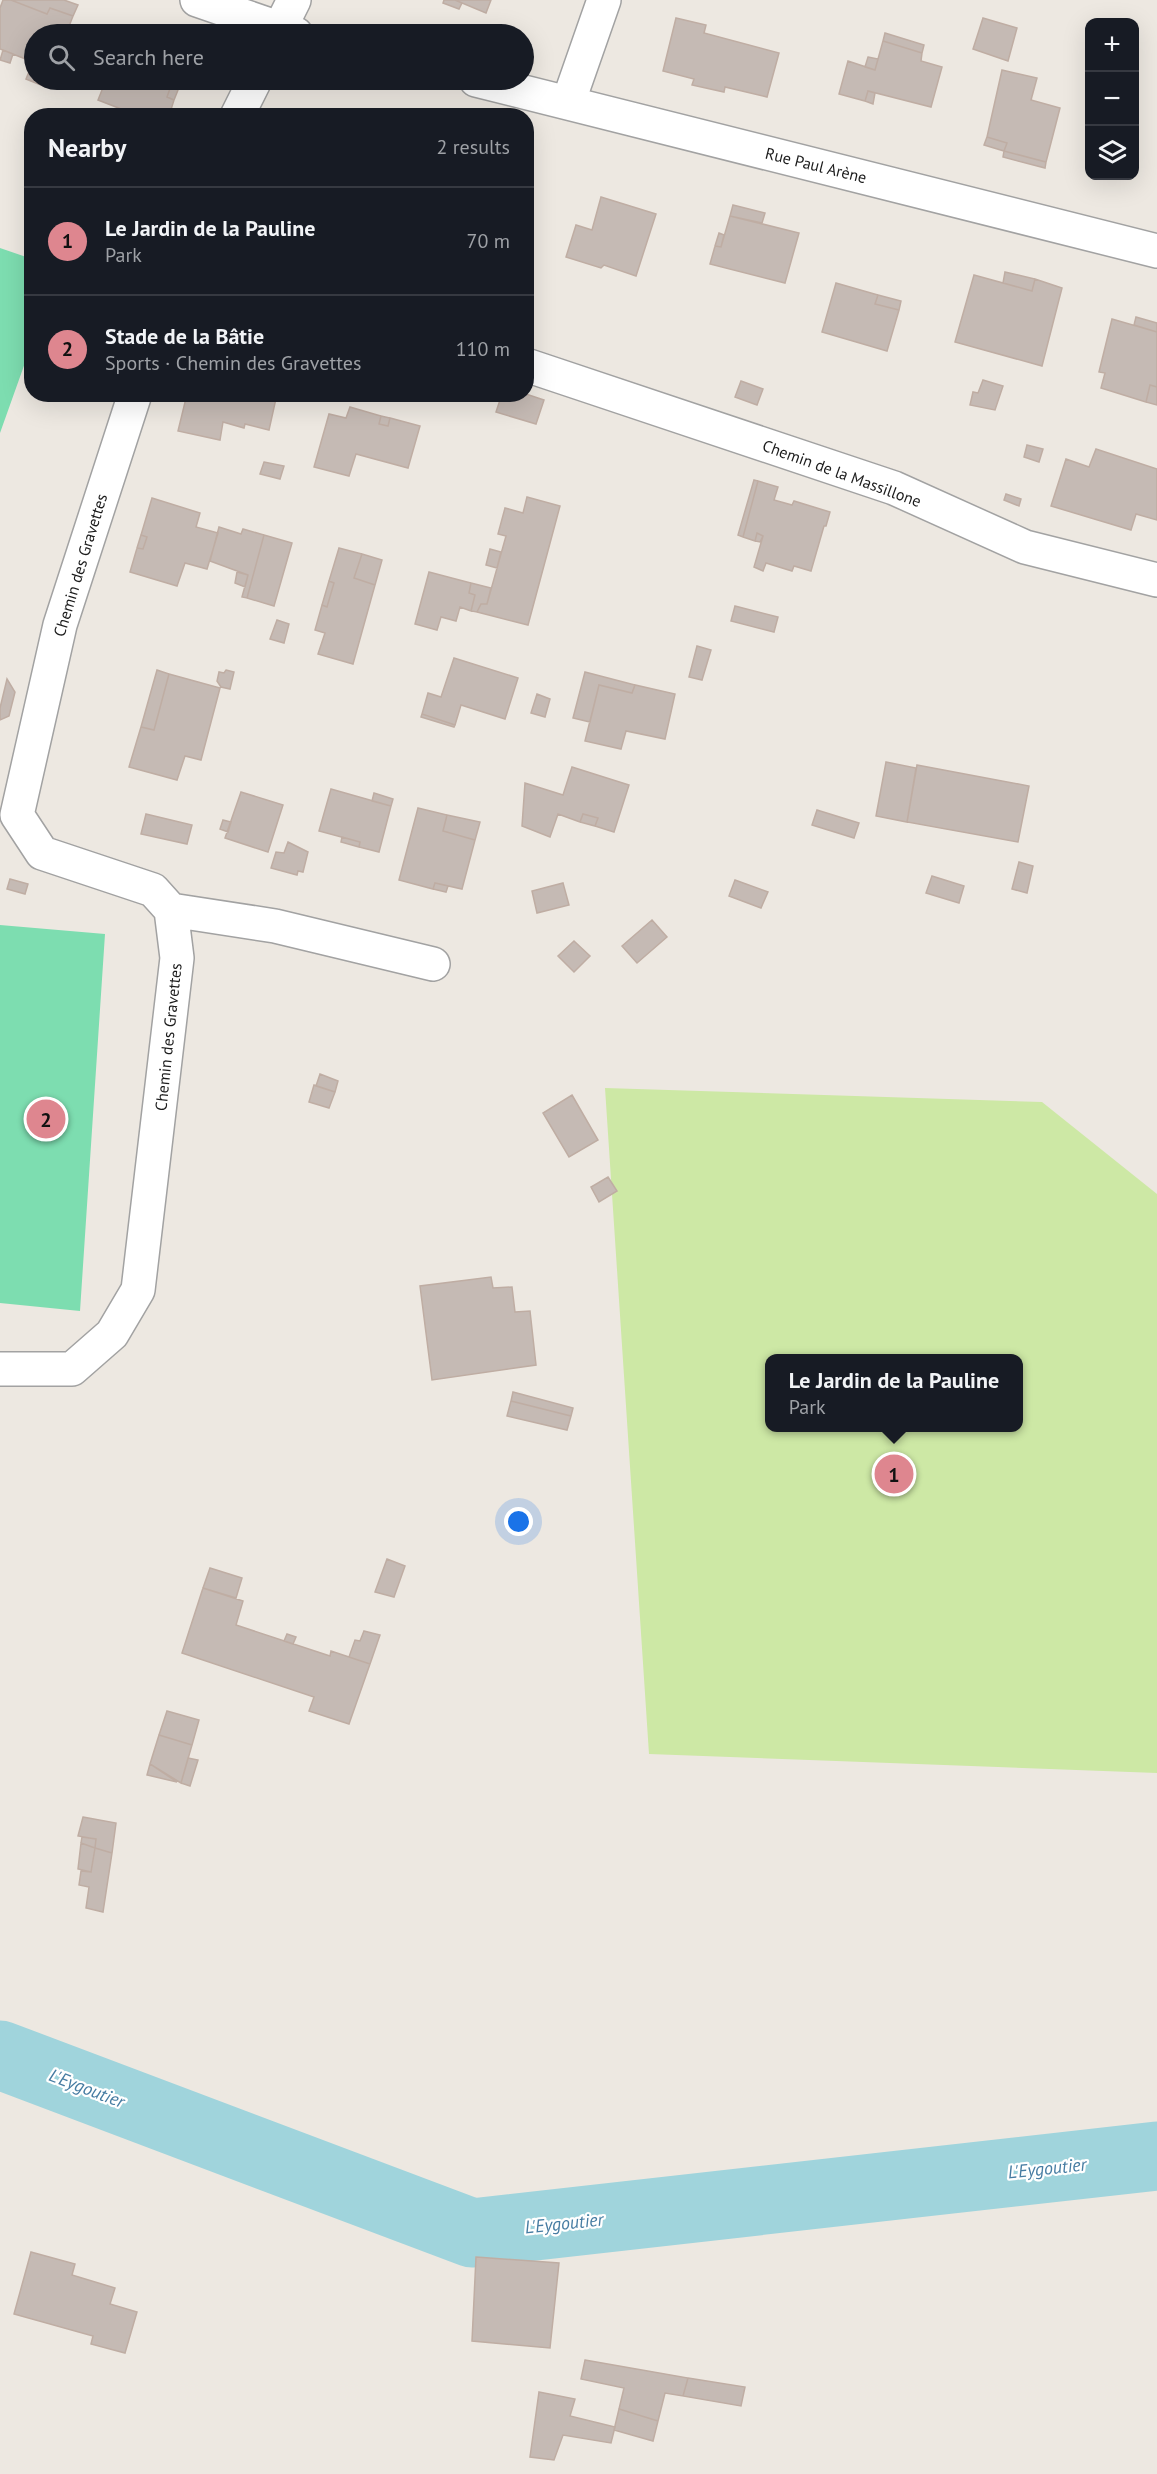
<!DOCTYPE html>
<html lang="en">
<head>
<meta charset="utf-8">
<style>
  body { margin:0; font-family:"PT Sans",sans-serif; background:#242831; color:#f1f3f6 }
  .controls { position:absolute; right:18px; top:18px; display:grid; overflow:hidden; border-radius:12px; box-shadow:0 6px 24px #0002 }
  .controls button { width:54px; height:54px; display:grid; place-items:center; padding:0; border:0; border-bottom:2px solid #363941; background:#171b24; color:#f1f3f6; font:30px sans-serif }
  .you { position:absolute; left:519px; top:1522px; width:21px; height:21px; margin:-15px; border:4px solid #fff; border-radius:50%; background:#1a73e8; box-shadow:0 0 0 9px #1a73e833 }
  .badge { display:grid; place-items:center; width:39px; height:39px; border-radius:50%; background:#de868f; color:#111; font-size:20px; font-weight:700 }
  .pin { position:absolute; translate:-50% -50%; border:3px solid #fff; box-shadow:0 2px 6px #0006 }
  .popup { position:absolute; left:765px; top:1354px; width:258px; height:78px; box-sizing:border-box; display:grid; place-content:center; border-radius:12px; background:#171b24; filter:drop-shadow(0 2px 4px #0005); font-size:20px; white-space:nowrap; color:#9ea1a6 }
  .popup b { font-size:22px; color:#f1f3f6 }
  .popup::after { content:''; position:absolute; left:50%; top:100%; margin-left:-12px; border:12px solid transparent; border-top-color:#171b24 }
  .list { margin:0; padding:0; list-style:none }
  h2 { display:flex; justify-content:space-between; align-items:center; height:78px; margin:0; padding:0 24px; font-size:26px }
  h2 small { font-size:20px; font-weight:400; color:#9ea1a6 }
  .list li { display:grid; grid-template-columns:39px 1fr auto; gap:18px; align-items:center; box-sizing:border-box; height:108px; padding:0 24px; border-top:2px solid #363941 }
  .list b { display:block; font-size:22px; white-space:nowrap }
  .list p { margin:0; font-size:20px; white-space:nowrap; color:#9ea1a6 }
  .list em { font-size:20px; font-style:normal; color:#9ea1a6 }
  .icon { flex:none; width:33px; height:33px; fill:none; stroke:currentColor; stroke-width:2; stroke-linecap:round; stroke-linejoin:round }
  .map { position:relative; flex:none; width:1157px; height:2474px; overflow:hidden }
  .search { position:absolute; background:#171b24; box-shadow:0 6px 24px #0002; left:24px; top:24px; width:510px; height:66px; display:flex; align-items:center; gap:15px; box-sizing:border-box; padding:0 21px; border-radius:33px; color:#9ea1a6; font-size:22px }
  .panel { position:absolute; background:#171b24; box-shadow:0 6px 24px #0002; left:24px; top:108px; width:510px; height:294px; border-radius:24px }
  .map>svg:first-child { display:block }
  .grass { fill:#cde8a5; fill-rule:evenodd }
  .pitch { fill:#7dddb0 }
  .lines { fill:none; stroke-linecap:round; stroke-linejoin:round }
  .river { stroke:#a0d4dc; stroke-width:69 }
  .building { fill:#c5bab4; stroke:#bfada3; stroke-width:1.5 }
  .minor-casing { stroke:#a2a2a2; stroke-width:36 }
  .minor { stroke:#fff; stroke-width:33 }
  .labels { text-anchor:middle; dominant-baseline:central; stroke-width:4.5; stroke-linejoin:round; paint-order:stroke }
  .street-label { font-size:16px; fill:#1b1b1b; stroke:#fff }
  .water-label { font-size:18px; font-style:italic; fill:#467ca2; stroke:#fff }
</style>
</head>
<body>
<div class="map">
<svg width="1157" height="2474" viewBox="0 0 1157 2474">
  <rect width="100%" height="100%" fill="#ede8e1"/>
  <path class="grass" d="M605,1088l437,14 115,92v579l-508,-19zM770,1358h248v70h-248z"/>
  <path class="pitch" d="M0,248l32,11 -1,87 -31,87z
    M0,925l105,9 -25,377 -80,-8z"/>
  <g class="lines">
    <path class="river" d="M0,2055l472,178 685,-77"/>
  </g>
  <path class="building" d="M3,0h8l36,14 3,-6 23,8 -7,18h-32v46h15l-3,7 -20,-8 7,-17 -33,-13v-41z
    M11,0h53l14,5 -5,11 -23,-8 -3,6z
    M444,0h11l7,3 -3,6 -16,-6z
    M455,0h36l-5,13z
    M676,18l30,7 -2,8 75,20 -12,44 -42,-10 -1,5 -32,-7 2,-6 -31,-8z
    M983,18l34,10 -9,33 -35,-12z
    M885,33l39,12 -2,8 -39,-12z
    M883,41l39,12 -1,8 21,6 -11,40 -63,-16 -3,10 -26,-7 9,-33 27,9z
    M3,50l10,4 -3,9 -10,-3z
    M868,57l10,2 -3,11 -10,-3z
    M1002,70l35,8 -6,22 29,8 -14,54 -42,-11 3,-8 -20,-6z
    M106,80h67l-6,17 7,3 -5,16h-30l-41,-16z
    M173,80h9l-8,20 -7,-3z
    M868,91l7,2 -2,11 -8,-3z
    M987,137l20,6 -3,8 -20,-6z
    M1004,151l42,11 -1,6 -42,-11z
    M601,197l55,17 -20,62 -32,-11 -3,3 -35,-11 10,-32 16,5z
    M733,205l32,8 -3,10 -32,-7z
    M730,216l69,17 -14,50 -75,-19 5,-18 6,1z
    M719,233l5,2 -3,12 -6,-1z
    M1005,272l30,7 -3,12 -29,-8z
    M974,275l58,16 3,-12 27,9 -20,78 -87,-24z
    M836,283l42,12 -3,9 24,6 -12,41 -65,-19z
    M878,295l23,6 -2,9 -24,-6z
    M1136,317l21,6v9l-23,-7z
    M1112,319l45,13v55l-7,-2 -4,17 -45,-14 4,-15 -6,-1z
    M983,380l20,6 -8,24 -25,-5 3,-13 5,1z
    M741,381l22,8 -6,16 -22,-8z
    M1150,385l7,2v18l-11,-3z
    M187,394h90l-8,36 -24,-6 -1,4 -21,-6 -3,18 -42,-9z
    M502,394h24l18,6 -8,24 -40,-12z
    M350,407l31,9 -2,8 9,2 2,-8 30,8 -12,42 -52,-14 -7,22 -35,-9 15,-53 17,4z
    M381,416l9,2 -2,8 -9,-2z
    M1027,445l16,4 -4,13 -15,-5z
    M1096,449l61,20v51l-21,-6 -5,16 -80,-24 15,-47 23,8z
    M264,462l20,4 -4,13 -20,-5z
    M754,480l4,1 -15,56 -5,-2z
    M758,481l20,6 -4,13 18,5 2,-4 36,11 -4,14h-2l-13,45 -17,-5 -2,5 -26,-8 -3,8 -9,-4 9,-31 -6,-3 -2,8 -12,-4z
    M1006,494l15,5 -2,7 -15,-6z
    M527,497l33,9 -32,119 -51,-13 4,-8h6l19,-68 -8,-2 7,-26 18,5z
    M152,498l48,15 -4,14 22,6 -11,36 -22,-6 -8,23 -47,-14 7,-24 6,1 4,-12 -6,-2z
    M219,527l22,7 2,-5 21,6 -17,63 -5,-1 6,-22 -38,-14z
    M757,533l6,3 -3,6 -5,-1z
    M141,535l6,2 -4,12 -6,-1z
    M264,535l28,8 -18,63 -27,-8z
    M339,548l23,6 -8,24 21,7 -22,79 -35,-10 7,-21 -10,-3 7,-25 5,2 7,-24 -5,-2z
    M490,549l11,3 -4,16 -11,-3z
    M362,554l20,6 -7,25 -21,-7z
    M237,572l11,3 -3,12 -10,-4z
    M429,572l42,11 -2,10 6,2 -4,16 -11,-4 -4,14 -15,-4 -4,13 -22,-6z
    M329,581l5,2 -7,24 -5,-2z
    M471,583l20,5 -4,16h-6l-4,8 -6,-1 4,-16 -6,-2z
    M735,606l43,11 -4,15 -43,-11z
    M277,620l12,4 -5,19 -14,-4z
    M697,646l14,4 -9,30 -13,-3z
    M454,658l64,20 -13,41 -44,-14 -6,20 -33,-11 6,-21 13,4z
    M157,670l12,4 -15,56 -13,-3z
    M226,670l8,2 -4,17 -9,-2 -4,-6 2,-9 5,1z
    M585,672l50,13 -3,8 -33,-8 -9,37 -17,-4z
    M169,674l51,14 -19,72 -16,-4 -8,24 -48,-13 12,-40 13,3z
    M7,679l8,13 -6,24 -9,4v-12z
    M599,685l33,8 3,-8 40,9 -10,45 -39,-8 -5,18 -36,-8z
    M537,694l13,5 -5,18 -14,-4z
    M422,714l33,11 -1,2 -33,-10z
    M886,762l30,6 -9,54 -31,-6z
    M917,765l112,21 -11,56 -111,-20z
    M572,767l57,18 -15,47 -19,-6 3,-8 -15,-4 -3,8 -22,-8 -8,23 -28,-11 3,-43 38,12z
    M331,789l60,17 -12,46 -20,-5 1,-5 -41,-11z
    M241,792l42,13 -15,47 -43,-14z
    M374,793l19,6 -2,7 -19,-5z
    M418,808l29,7 -4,16 32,9 -13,49 -27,-6 -2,6 -34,-9z
    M817,810l42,13 -5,15 -42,-13z
    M146,814l46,11 -5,19 -46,-10z
    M583,814l15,4 -3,8 -15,-4z
    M447,815l33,7 -5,18 -32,-9z
    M223,820l8,2 -3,10 -8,-3z
    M342,837l18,5 -1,5 -18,-5z
    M288,842l20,10 -5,20 -5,-1 -1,4 -26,-7 5,-16 8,1z
    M1019,862l14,4 -6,27 -15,-4z
    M932,876l32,10 -5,17 -33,-10z
    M10,879l18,5 -3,10 -18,-5z
    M735,880l33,12 -7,16 -32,-12z
    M435,883l13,3 -2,6 -13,-3z
    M563,883l6,22 -32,8 -5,-22z
    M652,920l15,17 -30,26 -15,-17z
    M574,941l16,15 -16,16 -16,-16z
    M320,1074l18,7 -3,11 -19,-6z
    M314,1085l21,7 -6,16 -20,-6z
    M572,1095l26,45 -29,17 -26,-44z
    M608,1177l9,14 -18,11 -8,-15z
    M491,1277l2,11 19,-1 3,25 15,-1 6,54 -104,15 -12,-94z
    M513,1392l60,16 -2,8 -60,-15z
    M511,1401l60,15 -4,14 -60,-14z
    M387,1559l18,7 -11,31 -19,-5z
    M210,1568l32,10 -6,20 -33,-10z
    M203,1588l40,13 -7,24 94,31 1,-5 39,13 -21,60 -40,-13 5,-14 -132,-44z
    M364,1631l16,4 -10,29 -21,-7 6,-17 5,1z
    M287,1634l9,3 -3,7 -9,-3z
    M167,1711l32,9 -7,25 -33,-10z
    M159,1735l33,10 -11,38 -31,-19z
    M188,1758l10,2 -8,26 -9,-3z
    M150,1764l27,18 -30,-7z
    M83,1817l33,6 -4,30 -17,-5 1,-9 -18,-3z
    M82,1837l14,2 -1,9 -14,-5z
    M81,1843l14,5 -4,24 -13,-3z
    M95,1848l17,5 -9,59 -17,-4 3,-21 -10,-2 2,-14 10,1z
    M31,2252l44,12 -3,11 43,13 -5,16 27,8 -12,41 -34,-9 2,-8 -79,-22z
    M476,2257l83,6 -9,85 -78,-7z
    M585,2360l103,18 -5,18 -18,-3 -7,28 -39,-12 5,-21 -43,-9z
    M688,2378l57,9 -4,19 -58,-10z
    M539,2392l36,7 -5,17 45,11 -4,16 -48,-8 -9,25 -24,-3z
    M619,2409l39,12 -5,20 -39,-11z"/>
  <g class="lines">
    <g class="minor-casing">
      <path id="minor" d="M197,0l99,34
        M277,34l17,-34
        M476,80l681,171
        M568,103l36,-103
        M237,116l18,-36
        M526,365l368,123 131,59 132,33
        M171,910l104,16 158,38
        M0,1369h72l40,-35 26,-44 39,-332 -6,-48 -18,-20 -111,-37 -25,-38 43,-190 75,-231"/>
    </g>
    <use href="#minor" class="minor"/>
  </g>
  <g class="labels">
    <g class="street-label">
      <text transform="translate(816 165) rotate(14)">Rue Paul Arène</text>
      <text transform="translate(842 473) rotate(20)">Chemin de la Massillone</text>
      <text transform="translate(80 565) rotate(-73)">Chemin des Gravettes</text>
      <text transform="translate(168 1037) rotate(-84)">Chemin des Gravettes</text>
    </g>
    <g class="water-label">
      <text transform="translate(87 2088) rotate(21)">L'Eygoutier</text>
      <text transform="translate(1047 2168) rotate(-6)">L'Eygoutier</text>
      <text transform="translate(564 2223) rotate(-6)">L'Eygoutier</text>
    </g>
  </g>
</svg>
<div class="controls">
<button>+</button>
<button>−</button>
<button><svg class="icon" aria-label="layers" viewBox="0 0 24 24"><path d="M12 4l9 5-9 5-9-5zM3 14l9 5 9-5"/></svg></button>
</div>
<div class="you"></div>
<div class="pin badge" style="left:894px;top:1474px">1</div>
<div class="popup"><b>Le Jardin de la Pauline</b>Park</div>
<div class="pin badge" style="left:46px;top:1119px">2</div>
<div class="search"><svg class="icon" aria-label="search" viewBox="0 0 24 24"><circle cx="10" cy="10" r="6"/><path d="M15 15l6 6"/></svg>Search here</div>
<section class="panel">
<h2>Nearby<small>2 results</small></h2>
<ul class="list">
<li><span class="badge">1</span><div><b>Le Jardin de la Pauline</b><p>Park</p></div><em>70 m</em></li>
<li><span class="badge">2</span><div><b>Stade de la Bâtie</b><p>Sports · Chemin des Gravettes</p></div><em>110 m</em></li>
</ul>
</section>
</div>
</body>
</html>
